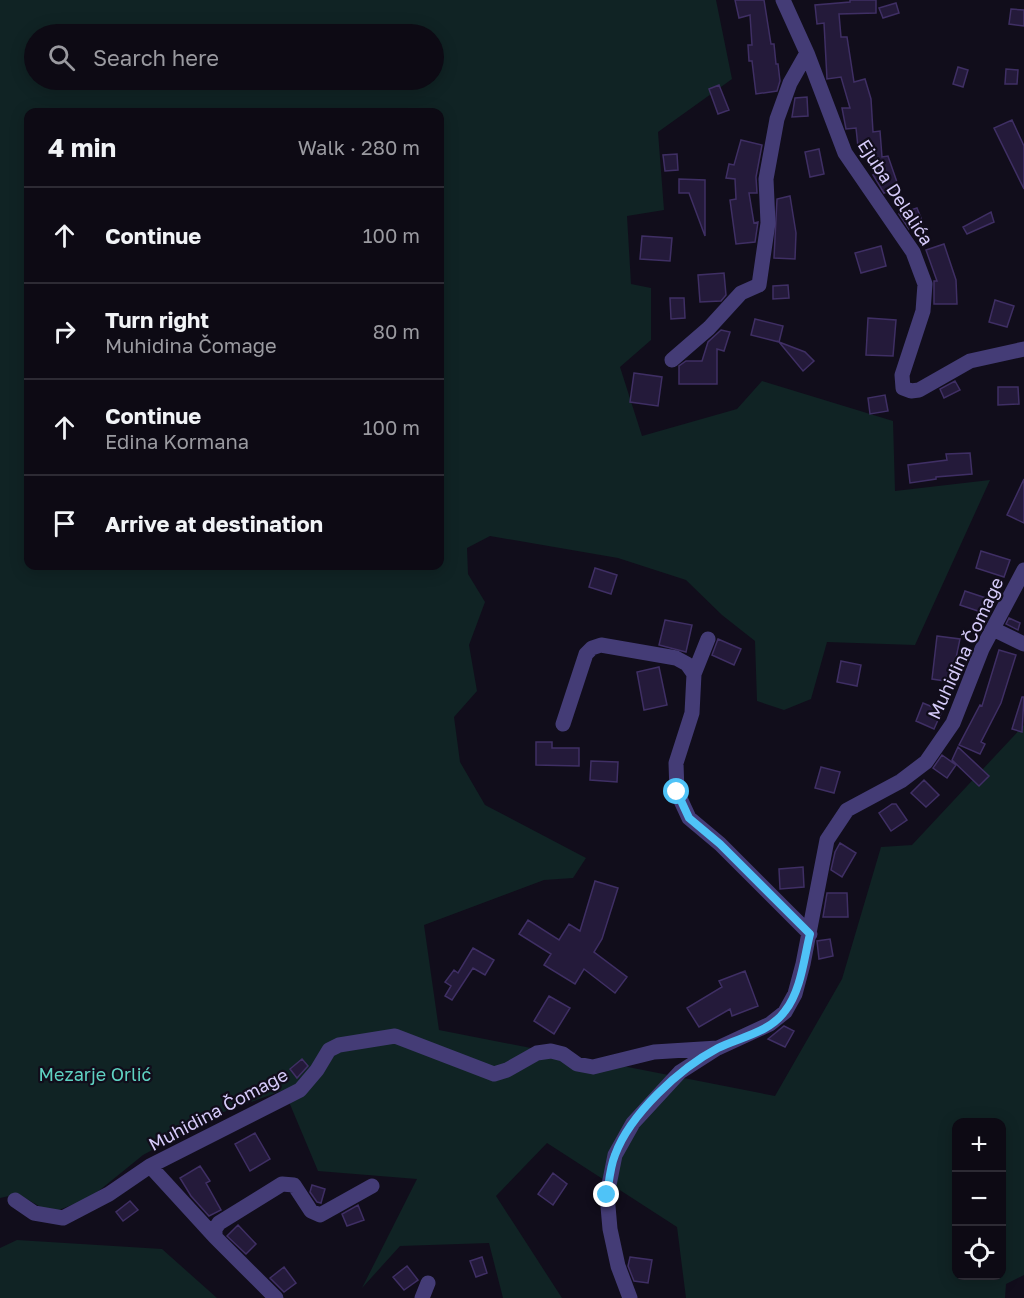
<!DOCTYPE html>
<html lang="en">
<head>
<meta charset="utf-8">
<style>
  body { margin:0; font-family:"Golos Text",sans-serif; background:#1b1822; color:#f1f3f6 }
  .controls { position:absolute; right:18px; bottom:18px; display:grid; overflow:hidden; border-radius:12px; box-shadow:0 3px 15px #0003 }
  .controls button { width:54px; height:54px; display:grid; place-items:center; padding:0; border:0; border-bottom:2px solid #2d2b34; background:#0d0a14; color:#f1f3f6; font:30px sans-serif }
  .stop { position:absolute; width:18px; height:18px; margin:-14px; border:4px solid #4fc3f7; border-radius:50%; background:#fff }
  .stop.end { background:#4fc3f7; border-color:#fff; box-shadow:0 2px 6px #0008 }
  .list { margin:0; padding:0; list-style:none }
  h2 { display:flex; justify-content:space-between; align-items:center; height:78px; margin:0; padding:0 24px; font-size:26px }
  h2 small { font-size:20px; font-weight:400; color:#9a9aa0 }
  .list li { display:grid; grid-template-columns:39px 1fr auto; gap:18px; align-items:center; box-sizing:border-box; height:96px; padding:0 24px; border-top:2px solid #2d2b34 }
  .list b { display:block; font-size:22px; white-space:nowrap }
  .list p { margin:0; font-size:20px; white-space:nowrap; color:#9a9aa0 }
  .list em { font-size:20px; font-style:normal; color:#9a9aa0 }
  .icon { flex:none; width:33px; height:33px; fill:none; stroke:currentColor; stroke-width:2; stroke-linecap:round; stroke-linejoin:round }
  .map { position:relative; flex:none; width:1024px; height:1298px; overflow:hidden }
  .search { position:absolute; background:#0d0a14; box-shadow:0 3px 15px #0003; left:24px; top:24px; width:420px; height:66px; display:flex; align-items:center; gap:15px; box-sizing:border-box; padding:0 21px; border-radius:33px; color:#9a9aa0; font-size:22px }
  .panel { position:absolute; background:#0d0a14; box-shadow:0 3px 15px #0003; left:24px; top:108px; width:420px; height:462px; border-radius:12px }
  .map>svg:first-child { display:block }
  .green { fill:#102324; fill-rule:evenodd }
  .building { fill:#241a3a; stroke:#3f2f64; stroke-width:1.5 }
  .lines { fill:none; stroke-linecap:round; stroke-linejoin:round }
  .minor { stroke:#443c76; stroke-width:15 }
  .route { stroke:#4fc3f7; stroke-width:8 }
  .labels { text-anchor:middle; dominant-baseline:central; stroke-width:4.5; stroke-linejoin:round; paint-order:stroke }
  .street-label { font-size:18px; fill:#d6cbfa; stroke:#110d1b }
  .park-label { font-size:18px; fill:#5fd2c2; stroke:#110d1b }
</style>
</head>
<body>
<div class="map">
<svg width="1024" height="1298" viewBox="0 0 1024 1298">
  <rect width="100%" height="100%" fill="#110d1b"/>
  <path class="green" d="M0,0h716l16,79 -74,53 6,78 -37,6 4,68 20,4v52l-31,27 22,69 95,-27 25,-28 131,40 2,70 95,-11 -75,165 -88,-3 -16,57 -27,11 -27,-9 -2,-60 -33,-26 -36,-35 -68,-22 -128,-22 -23,12 1,26 17,28 -16,43 8,46 -23,26 6,45 25,43 101,53 -13,20 -29,2 -120,45 15,105 336,66 67,-117 39,-132 31,-2 112,-120v550l-18,9 -1,14h-319l-9,-71 -130,-84 -51,53 66,102h-59l-14,-55 -89,3 -38,42 55,-109 -99,-8 -34,-81 -63,23 -78,42 -53,43 -39,15 -33,-19 -18,4zM34,34h400v46h-400zM28,112h412v454h-412zM956,1122h46v154h-46z
    M17,1240l145,9 55,49h-217v-50z"/>
  <path class="building" d="M735,0h29l7,44h3l2,20h2l2,17 -3,10 -21,3 -4,-33h-3l-1,-16h4l-2,-30 -11,3z
    M850,0h26v13l-37,1 2,23h6l7,45 11,-3 6,20 2,33 7,-1 2,26 6,-1 11,32 -15,5 -11,-18 6,-2 -7,-28 -14,2 -2,-19 -10,1 -4,-21h8l-9,-31 -14,2 -3,-56 -7,1 -2,-19 35,-3z
    M896,3l3,10 -16,5 -4,-10z
    M1011,9l13,1v16l-15,-2z
    M958,67l10,3 -5,17 -10,-3z
    M1006,69l12,1 -1,14h-12z
    M719,85l10,25 -11,4 -9,-25z
    M807,97l1,19 -16,1 3,-19z
    M1012,120l12,26v43l-30,-61z
    M741,140l21,5 -6,32 1,16h-8l5,30 4,-1 -3,20 -19,2 -6,-44 6,-1 -1,-20 -9,-1 3,-14 5,1z
    M819,149l5,25 -14,3 -5,-25z
    M677,154l1,16 -13,1 -2,-16z
    M679,179l26,1v56l-16,-43h-10z
    M790,196l6,37 -1,26 -21,-1 3,-59z
    M917,208l6,15 -14,6 -10,-15z
    M991,212l3,10 -27,12 -4,-7z
    M642,236l30,2 -2,23 -30,-2z
    M944,244l12,36 1,24h-23v-23h3l-11,-31z
    M881,246l5,20 -25,7 -6,-20z
    M724,273l2,22 -5,6 -21,1 -2,-27z
    M788,285l1,13 -16,1v-13z
    M670,298h14l1,20 -14,1z
    M995,300l19,6 -7,21 -18,-5z
    M868,318l28,2 -3,36 -27,-1z
    M755,319l28,7 -4,16 -28,-7z
    M721,330l9,2 -6,19 -7,-2v35h-38v-18l7,-5h16l6,-19z
    M779,342l26,10 9,9 -11,10z
    M634,373l28,4 -4,29 -28,-4z
    M955,381l5,9 -16,8 -4,-9z
    M998,387h20l1,17 -21,1z
    M885,395l3,16 -18,3 -2,-16z
    M970,453l2,21 -36,3v2l-26,4 -2,-18 39,-5 -1,-6z
    M1024,479v44l-17,-8z
    M981,551l29,9 -6,17 -28,-9z
    M595,568l22,7 -6,19 -22,-7z
    M965,591l24,8 -5,14 -24,-8z
    M1009,618l11,5 -2,7 -12,-6z
    M665,620l27,5 -6,27 -27,-7z
    M937,636l23,3 -9,43 -19,-3z
    M718,639l23,10 -7,16 -22,-10z
    M999,650l17,5 -15,48 -20,39 4,2 -5,10 -21,-9 21,-40 2,1z
    M841,661l20,4 -4,21 -20,-4z
    M659,667l8,38 -23,5 -7,-38z
    M1022,697h2l-2,35 -10,-3z
    M923,703l19,8 -8,18 -18,-8z
    M536,742h16v6h27v18l-43,-1z
    M958,747l31,29 -10,10 -27,-26z
    M942,755l14,10 -9,13 -14,-10z
    M591,761l27,1 -1,20 -27,-2z
    M821,767l19,5 -6,21 -19,-5z
    M924,780l15,15 -13,12 -15,-14z
    M892,804h4l11,16 -16,11 -12,-18z
    M840,843l16,10 -14,24 -11,-7 4,-18z
    M803,867l1,20 -24,2 -1,-20z
    M595,881l23,7 -16,51 -8,13 33,25 -12,16 -31,-24 -9,15 -31,-19 7,-11 -32,-20 9,-14 31,20 10,-16 11,7z
    M827,893h20l1,24h-25z
    M830,939l3,17 -14,3 -2,-18z
    M473,948l21,12 -9,15 -12,-7 -21,32 -7,-4 6,-10 -6,-4 9,-12 4,3z
    M745,971l13,35 -26,10 -2,-7 -31,18 -12,-19 35,-21 -3,-6z
    M549,996l21,12 -16,26 -20,-13z
    M784,1026l10,5 -9,16 -17,-8z
    M302,1059l6,7 -11,12 -7,-9z
    M255,1133l15,26 -20,12 -15,-27z
    M200,1166l10,15 -4,2 15,27 -12,6 -18,-20 -11,-18z
    M553,1173l14,11 -14,21 -15,-11z
    M312,1185l13,4 -4,14 -4,-1 -7,-10z
    M130,1201l8,9 -15,11 -7,-9z
    M358,1205l6,15 -17,6 -5,-12z
    M238,1225l18,19 -10,10 -19,-18z
    M482,1257l5,16 -11,4 -6,-16z
    M630,1257l22,3 -4,23 -14,-2 -6,-15z
    M407,1266l11,14 -14,10 -11,-13z
    M284,1267l12,16 -12,9 -14,-14z"/>
  <g class="lines">
    <path class="minor" d="M783,0l24,53 38,100 68,99 12,32 -2,27 -21,64 1,13 8,3 8,-1 51,-29 54,-12
      M672,360l37,-32 32,-35 18,-8 9,-62 -2,-44 11,-60 13,-36 17,-30
      M993,629l31,15
      M708,639l-14,35 -2,39 -16,50 1,29 12,26 31,26 90,90
      M563,724l23,-70 6,-6 9,-3 75,13 11,6 7,10
      M150,1166l65,71
      M15,1200l19,13 29,5 46,-24 41,-28 150,-76 17,-20 12,-20 10,-5 56,-9 99,38 13,-4 30,-17 14,-2 12,3 14,10 16,3 61,-15 64,-4 52,-24 15,-12 10,-18 8,-30 24,-124 20,-30 54,-29 25,-19 27,-39 29,-74 42,-79
      M276,1298l-61,-61v-8l4,-6 63,-39 12,1 17,26 9,4 52,-29
      M422,1298l6,-15
      M630,1298l-12,-32 -8,-37 -3,-34 8,-40 18,-32 47,-51 36,-23"/>
  </g>
  <g class="lines">
    <path class="route" d="M607,1195c2,-13 3,-28 8,-40 15,-41 65,-87 103,-107 22,-11 51,-15 67,-37 16,-20 19,-53 25,-77l-90,-90 -31,-26 -12,-26"/>
  </g>
  <g class="labels">
    <g class="street-label">
      <text transform="translate(896 192) rotate(57)">Ejuba Delalića</text>
      <text transform="translate(965 648) rotate(-65)">Muhidina Čomage</text>
      <text transform="translate(218 1109) rotate(-28)">Muhidina Čomage</text>
    </g>
    <g class="park-label">
      <text x="95" y="1074">Mezarje Orlić</text>
    </g>
  </g>
</svg>
<div class="controls">
<button>+</button>
<button>−</button>
<button><svg class="icon" aria-label="locate" viewBox="0 0 24 24"><circle cx="12" cy="12" r="6"/><path d="M12 2v4M12 18v4M2 12h4M18 12h4"/></svg></button>
</div>
<div class="stop" style="left:677px;top:792px"></div>
<div class="stop end" style="left:607px;top:1195px"></div>
<div class="search"><svg class="icon" aria-label="search" viewBox="0 0 24 24"><circle cx="10" cy="10" r="6"/><path d="M15 15l6 6"/></svg>Search here</div>
<section class="panel">
<h2>4 min<small>Walk · 280 m</small></h2>
<ul class="list">
<li><svg class="icon" aria-label="ahead" viewBox="0 0 24 24"><path d="M12 20V5M6 11l6-6 6 6"/></svg><div><b>Continue</b></div><em>100 m</em></li>
<li><svg class="icon" aria-label="right" viewBox="0 0 24 24"><path d="M7 20v-9h11M14 6l5 5-5 5"/></svg><div><b>Turn right</b><p>Muhidina Čomage</p></div><em>80 m</em></li>
<li><svg class="icon" aria-label="ahead" viewBox="0 0 24 24"><path d="M12 20V5M6 11l6-6 6 6"/></svg><div><b>Continue</b><p>Edina Kormana</p></div><em>100 m</em></li>
<li><svg class="icon" aria-label="arrive" viewBox="0 0 24 24"><path d="M6 21V4h12l-3 4 3 4H6"/></svg><div><b>Arrive at destination</b></div></li>
</ul>
</section>
</div>
</body>
</html>
